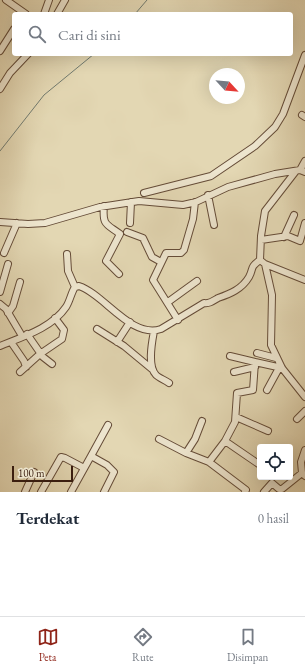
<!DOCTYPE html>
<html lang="id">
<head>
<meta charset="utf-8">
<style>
  body { margin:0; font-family:"EB Garamond",serif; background:#f2f2f3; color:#1f2937 }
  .controls { position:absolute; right:12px; bottom:12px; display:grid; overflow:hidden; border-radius:4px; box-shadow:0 4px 16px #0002 }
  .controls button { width:36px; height:36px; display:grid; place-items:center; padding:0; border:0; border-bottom:1px solid #e0e1e3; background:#fff; color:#1f2937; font:20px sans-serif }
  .compass { position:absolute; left:209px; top:68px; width:36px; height:36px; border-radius:50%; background:#fff; box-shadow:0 4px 16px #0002; rotate:116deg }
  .scale { position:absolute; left:12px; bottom:10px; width:61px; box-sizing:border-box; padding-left:4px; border:2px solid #3b1e0f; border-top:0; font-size:11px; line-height:14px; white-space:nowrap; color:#3b1e0f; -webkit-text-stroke:3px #ede5ce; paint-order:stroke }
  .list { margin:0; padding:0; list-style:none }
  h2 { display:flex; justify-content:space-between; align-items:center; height:52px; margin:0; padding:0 16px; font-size:17px }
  h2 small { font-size:13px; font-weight:400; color:#747a83 }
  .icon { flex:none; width:22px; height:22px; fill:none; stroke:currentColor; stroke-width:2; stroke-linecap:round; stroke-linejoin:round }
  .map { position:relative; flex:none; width:305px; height:492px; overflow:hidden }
  .search { position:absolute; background:#fff; box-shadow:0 4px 16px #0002; left:12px; right:12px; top:12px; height:44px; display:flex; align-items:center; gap:10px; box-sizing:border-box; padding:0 14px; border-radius:4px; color:#747a83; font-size:15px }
  .sheet { height:124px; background:#fff }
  nav { display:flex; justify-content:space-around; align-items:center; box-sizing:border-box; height:56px; border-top:1px solid #e0e1e3; background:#fff; font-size:11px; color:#747a83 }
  nav a { display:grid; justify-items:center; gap:2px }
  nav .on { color:#8f2418 }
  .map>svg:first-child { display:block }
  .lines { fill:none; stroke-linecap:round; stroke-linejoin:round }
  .stream { stroke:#717b70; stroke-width:1 }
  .minor-casing { stroke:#654c38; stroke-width:8 }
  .minor { stroke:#ede5ce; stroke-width:6 }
</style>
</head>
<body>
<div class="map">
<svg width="305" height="492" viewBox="0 0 305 492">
  <rect width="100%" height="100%" fill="#e3d7b3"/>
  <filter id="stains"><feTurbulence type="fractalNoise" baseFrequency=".005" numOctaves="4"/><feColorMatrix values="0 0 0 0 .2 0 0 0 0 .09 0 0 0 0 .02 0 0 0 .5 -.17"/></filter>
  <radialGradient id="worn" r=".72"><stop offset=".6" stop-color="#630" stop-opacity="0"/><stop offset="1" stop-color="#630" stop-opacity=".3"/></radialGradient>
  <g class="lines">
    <path class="stream" d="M135,14l12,-14
      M0,151l44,-56 50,-41"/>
    <g class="minor-casing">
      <path id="minor" d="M6,0l20,14
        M44,14l5,-14
        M57,14l8,-14
        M0,51l14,-22
        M0,89l10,-16 18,-19
        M302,115l3,2
        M300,170l5,-9
        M296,171l-31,40 -4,25 -1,24 5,4 7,31 -1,50 11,23 23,29
        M144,193l67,-17 44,-30 20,-19 8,-13 22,-59
        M208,195l6,30
        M104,206c-2,20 3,18 16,28l-14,27 13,13
        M0,222l28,2 17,-1 55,-16 39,-6 44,4 13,-3 32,-15 47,-13 25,-4 5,2
        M130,223l1,-21
        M127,232l16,6 9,19 9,5
        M284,237l10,-22
        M261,240l27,-4 12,5 5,-18
        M4,253l13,-30
        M67,254l1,17 7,16
        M265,264l40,16
        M0,292l8,-28
        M168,302l29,-21
        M0,304l6,5 16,27
        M8,313l5,-7 7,-24
        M178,320l-25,-40 13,-27h15l3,-3 9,-31 2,-17
        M97,329l27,17 29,24
        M154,331c-2,11 -7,35 2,44 3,3 9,5 13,8
        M27,334l16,23 9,7
        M11,342l13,19 2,6
        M117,342l13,-20
        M0,346c22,-9 52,-18 66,-39 4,-6 5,-14 9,-20l4,-1c25,8 52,53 82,43l43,-26c5,1 9,-2 14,-5 12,-4 24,-9 31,-21 5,-9 0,-9 11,-17
        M257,353l19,5
        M230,356l25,6
        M20,372l20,-18 22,-15 2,-9 -9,-12
        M234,372l21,-5
        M267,390l12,-22
        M236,417l32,14
        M297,419l8,-8
        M202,421l-7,18 -9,14 23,9
        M159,439l27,14
        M225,441l-16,21 37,28 -1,2
        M305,450l-4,12 1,11 3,3
        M91,456l17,-31
        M260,465l-35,-24 10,-19 2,-29 16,-3 2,-28 27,6
        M25,492l9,-20
        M41,492l20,-35 4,1 19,10
        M71,492l20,-36 16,9 7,7 -10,20
        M264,492l8,-9 7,6h3l20,-16"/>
    </g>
    <use href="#minor" class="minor"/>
  </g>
  <rect width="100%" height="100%" filter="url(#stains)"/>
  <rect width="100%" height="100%" fill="url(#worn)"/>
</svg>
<div class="controls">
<button><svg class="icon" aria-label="locate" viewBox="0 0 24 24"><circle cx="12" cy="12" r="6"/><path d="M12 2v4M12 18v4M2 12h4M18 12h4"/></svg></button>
</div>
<svg class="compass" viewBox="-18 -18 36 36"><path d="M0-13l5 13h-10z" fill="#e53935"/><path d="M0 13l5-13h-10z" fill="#747a83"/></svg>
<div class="scale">100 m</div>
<div class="search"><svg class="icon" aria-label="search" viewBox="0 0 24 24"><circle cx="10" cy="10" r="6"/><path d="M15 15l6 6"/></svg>Cari di sini</div>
</div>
<section class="sheet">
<h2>Terdekat<small>0 hasil</small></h2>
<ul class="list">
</ul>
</section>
<nav>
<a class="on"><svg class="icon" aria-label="map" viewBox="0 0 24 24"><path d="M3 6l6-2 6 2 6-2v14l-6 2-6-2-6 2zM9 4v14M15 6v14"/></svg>Peta</a>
<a><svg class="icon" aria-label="directions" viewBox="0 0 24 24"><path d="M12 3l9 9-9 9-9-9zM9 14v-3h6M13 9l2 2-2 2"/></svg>Rute</a>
<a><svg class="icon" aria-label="saved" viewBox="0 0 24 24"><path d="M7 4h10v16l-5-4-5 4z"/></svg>Disimpan</a>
</nav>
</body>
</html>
